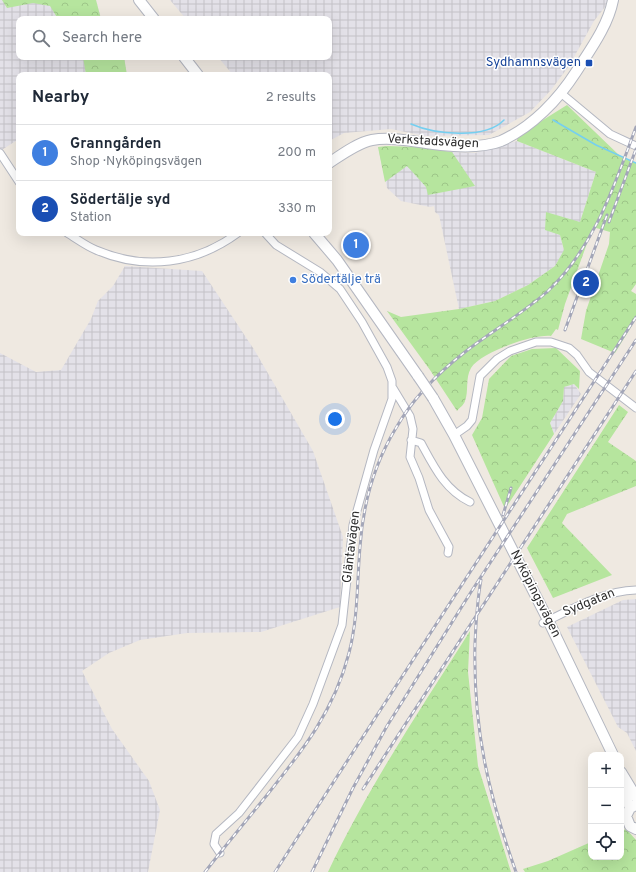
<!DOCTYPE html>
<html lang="en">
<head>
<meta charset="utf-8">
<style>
  body { margin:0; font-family:Overpass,sans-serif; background:#f6f6f7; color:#1f2937 }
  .controls { position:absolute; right:12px; bottom:12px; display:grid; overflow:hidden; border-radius:8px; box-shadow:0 4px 16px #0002 }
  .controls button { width:36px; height:36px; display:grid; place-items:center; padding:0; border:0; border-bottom:1px solid #e0e1e3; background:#fff; color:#1f2937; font:20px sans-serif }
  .you { position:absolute; left:335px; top:419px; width:14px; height:14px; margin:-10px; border:3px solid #fff; border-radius:50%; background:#1a73e8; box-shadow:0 0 0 6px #1a73e833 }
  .badge { display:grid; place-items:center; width:26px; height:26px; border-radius:50%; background:#7c3aed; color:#fff; font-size:13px; font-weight:700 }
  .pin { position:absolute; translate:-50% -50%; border:2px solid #fff; box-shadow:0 1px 4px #0006 }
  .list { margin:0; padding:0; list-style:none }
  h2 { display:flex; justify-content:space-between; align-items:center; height:52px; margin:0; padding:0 16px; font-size:17px }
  h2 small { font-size:13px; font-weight:400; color:#747a83 }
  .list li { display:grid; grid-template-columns:26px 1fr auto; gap:12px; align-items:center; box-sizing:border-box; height:56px; padding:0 16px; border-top:1px solid #e0e1e3 }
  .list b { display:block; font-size:15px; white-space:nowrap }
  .list p { margin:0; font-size:13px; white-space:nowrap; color:#747a83 }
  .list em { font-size:13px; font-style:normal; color:#747a83 }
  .icon { flex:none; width:22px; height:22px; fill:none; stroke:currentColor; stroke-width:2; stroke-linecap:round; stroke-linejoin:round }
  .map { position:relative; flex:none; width:636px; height:872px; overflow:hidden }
  .search { position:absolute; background:#fff; box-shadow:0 4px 16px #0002; left:16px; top:16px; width:316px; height:44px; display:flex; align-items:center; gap:10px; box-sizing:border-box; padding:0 14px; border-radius:8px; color:#747a83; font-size:15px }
  .panel { position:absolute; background:#fff; box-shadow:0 4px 16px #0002; left:16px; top:72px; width:316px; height:164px; border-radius:8px }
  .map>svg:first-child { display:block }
  .industrial { fill:url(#industrial-grid) }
  .forest { fill:url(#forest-crowns) }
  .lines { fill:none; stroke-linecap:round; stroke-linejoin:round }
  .stream { stroke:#75cff0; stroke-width:1.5 }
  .street-casing { stroke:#b4b7c1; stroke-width:9 }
  .secondary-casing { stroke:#b4b7c1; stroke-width:12 }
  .street { stroke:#fff; stroke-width:7 }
  .secondary { stroke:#fff; stroke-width:10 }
  .rail-casing { stroke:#a3a6b8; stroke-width:3 }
  .rail { stroke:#fff; stroke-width:1.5; stroke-dasharray:4.5; stroke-linecap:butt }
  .secondary-bridge-casing { stroke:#b4b7c1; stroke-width:12; stroke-linecap:butt }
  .secondary-bridge { stroke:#fff; stroke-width:10 }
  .transit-dot { fill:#1a4fb4; stroke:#fff; stroke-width:1.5 }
  .shop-dot { fill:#3f7fe0; stroke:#fff; stroke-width:1.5 }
  .labels { text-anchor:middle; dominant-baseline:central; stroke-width:3; stroke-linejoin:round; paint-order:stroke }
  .transit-label { font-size:13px; fill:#164399; stroke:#fff; text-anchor:end }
  .street-label { font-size:13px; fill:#2e2e2e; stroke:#fff }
  .shop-label { font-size:13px; fill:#366cbe; stroke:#fff; text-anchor:start }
</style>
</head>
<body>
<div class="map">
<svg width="636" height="872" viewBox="0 0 636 872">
  <defs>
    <pattern id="industrial-grid" width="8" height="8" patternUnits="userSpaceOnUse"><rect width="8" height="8" fill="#e3e1e8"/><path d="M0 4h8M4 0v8" fill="none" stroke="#c3c1c7"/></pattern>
    <pattern id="forest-crowns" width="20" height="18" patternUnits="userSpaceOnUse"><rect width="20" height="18" fill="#b6e59e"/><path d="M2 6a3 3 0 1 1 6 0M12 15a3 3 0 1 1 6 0" fill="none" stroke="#9dc588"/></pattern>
  </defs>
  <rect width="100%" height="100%" fill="#efe9e1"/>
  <path class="industrial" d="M0,0h96l5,19h-82v38h105l3,18h-108v64l-19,12z
    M170,0h437l-2,7 -11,14 -25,45 -18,24 -21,22 -41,23 -64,1 -34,-7 -47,4 -15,8v-66h-96l-15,-18h111v-38h-143z
    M517,141l79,31 -16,50 -20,13 4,16 -9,15 -27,19 -33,16 -36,8 -20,-94 -4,-3 -1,-6 -4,1 -29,-6 -14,-13 -9,-41h39l35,5 23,1z
    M125,266l77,5 53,80 58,100 30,86 -3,70 -79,25 -74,1 -47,7 -31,13 -27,18 30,58 37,52 11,29 -12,62h-148v-519l36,19 25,-2 30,-51 7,-18 15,-15z
    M574,384l7,10 -27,40 -4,-11 13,-22 1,-14z
    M636,599v152l-9,-18 -9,-6 -51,-100 56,-27z"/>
  <path class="forest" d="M2,0h94l5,19h-43l-8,-13 -17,-3 -26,5z
    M83,57h41l3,18h-41z
    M567,105l54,52 15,6v121l-5,7 5,3v25l-21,34 -34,-14 5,-28 23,-67 1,-12 -17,-5 -28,77 -7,26 -2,-1 -5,7c-18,-2 -70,16 -80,32 -6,10 -2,23 -6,33 -1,4 -6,7 -8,10l-27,-41 -43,-59 14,6 58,-8 36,-8 33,-16 27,-19 9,-16 -4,-15 -15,-5 1,-18 34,10 16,-50 -79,-31 2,-6z
    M387,146l30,1 35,5 23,34 -47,9 -2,-8 -19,-21 -22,16 -7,-35z
    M556,348l24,23 -1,18 -5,-5 -10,3 -1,14 -13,22 4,11 -49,75 -33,-74 10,-17 7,-39 22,-23 21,-7z
    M619,405l9,7 -20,30 28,19v25l-69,28 -5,9 50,52 -59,23 -26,-50z
    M470,631l-2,41 10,94 33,106h-183c40,-85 92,-162 142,-241z
    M623,829l5,2 8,9v32h-111l-2,-3 25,-8 43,-19v15h30v-27z"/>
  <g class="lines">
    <path class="stream" d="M553,120l43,25 40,18
      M411,124c23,10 74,16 93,-4"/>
    <g class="street-casing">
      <path id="street" d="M562,94l48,40 26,12
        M0,153l19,29
        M67,233c10,6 19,13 29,17 49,21 100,14 142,-17
        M393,388l17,28 3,13 -3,28 9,21 10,32 20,37 -1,6
        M454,435l13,-9 5,-6 8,-44 17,-17 13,-8 26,-9h15l18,6 8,7 12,17 47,36
        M411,440l10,3c13,24 24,47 49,59
        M543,623c29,-14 60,-32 93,-33
        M220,853l-6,-9 2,-10 23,-21 59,-76 15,-33 29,-79 11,-100 21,-75 18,-51v-18l-5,-14 -25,-45 -22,-33 -20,-17 -44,-27 -11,-12"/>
    </g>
    <g class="secondary-casing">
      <path id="secondary" d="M139,0l15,19
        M184,57l14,18
        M329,163c12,-8 28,-20 43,-23 21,-4 48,3 69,5 19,2 42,3 60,-4 31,-14 57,-41 75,-69 14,-22 32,-46 37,-72
        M314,233l23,27 81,116
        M433,398l21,37 94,185 65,135
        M621,772l15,25
        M621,785l9,23
        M636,805l-6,3 -4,8 4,10 6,3"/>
    </g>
    <use href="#street" class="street"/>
    <use href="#secondary" class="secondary"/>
    <g class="rail-casing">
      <path id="rail" d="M609,222l27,-73
        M565,330l42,-115
        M503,515l8,-27
        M481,580c-4,21 -5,42 -6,63 -2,85 13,150 41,229
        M363,789l273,-418
        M205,872c20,-26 41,-51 62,-77 36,-45 67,-84 82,-142 9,-34 8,-71 11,-106 3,-43 14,-83 36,-119 17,-30 42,-55 69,-76 27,-21 57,-38 83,-61 47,-45 66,-105 88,-164
        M275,872l361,-555
        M312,872l41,-84 34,-62 84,-134 165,-252"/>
    </g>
    <use href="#rail" class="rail"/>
    <g class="secondary-bridge-casing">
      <path id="secondary-bridge" d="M418,376l15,22"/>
    </g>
    <use href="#secondary-bridge" class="secondary-bridge"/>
  </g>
  <rect class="transit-dot" x="585" y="59" width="8" height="8" rx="2"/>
  <circle class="shop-dot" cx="293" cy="280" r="4"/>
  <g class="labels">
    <g class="transit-label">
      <text x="581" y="63">Sydhamnsvägen</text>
    </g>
    <g class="street-label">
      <text transform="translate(433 142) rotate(3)">Verkstadsvägen</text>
      <text transform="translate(352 547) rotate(-83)">Gläntavägen</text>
      <text transform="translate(535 594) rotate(63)">Nyköpingsvägen</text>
      <text transform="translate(589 603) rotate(-22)">Sydgatan</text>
    </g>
    <g class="shop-label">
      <text x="301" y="280">Södertälje trä</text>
    </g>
  </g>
</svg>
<div class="controls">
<button>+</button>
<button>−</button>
<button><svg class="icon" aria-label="locate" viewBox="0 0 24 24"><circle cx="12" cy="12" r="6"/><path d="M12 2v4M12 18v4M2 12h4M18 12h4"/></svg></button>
</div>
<div class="you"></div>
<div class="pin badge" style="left:356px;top:245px;background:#3f7fe0">1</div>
<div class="pin badge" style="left:586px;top:283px;background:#1a4fb4">2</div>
<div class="search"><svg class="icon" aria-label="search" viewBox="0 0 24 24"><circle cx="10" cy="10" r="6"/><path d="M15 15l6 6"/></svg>Search here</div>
<section class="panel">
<h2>Nearby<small>2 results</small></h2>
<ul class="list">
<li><span class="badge" style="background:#3f7fe0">1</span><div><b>Granngården</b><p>Shop · Nyköpingsvägen</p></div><em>200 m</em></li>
<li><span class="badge" style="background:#1a4fb4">2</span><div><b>Södertälje syd</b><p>Station</p></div><em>330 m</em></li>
</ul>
</section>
</div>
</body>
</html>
